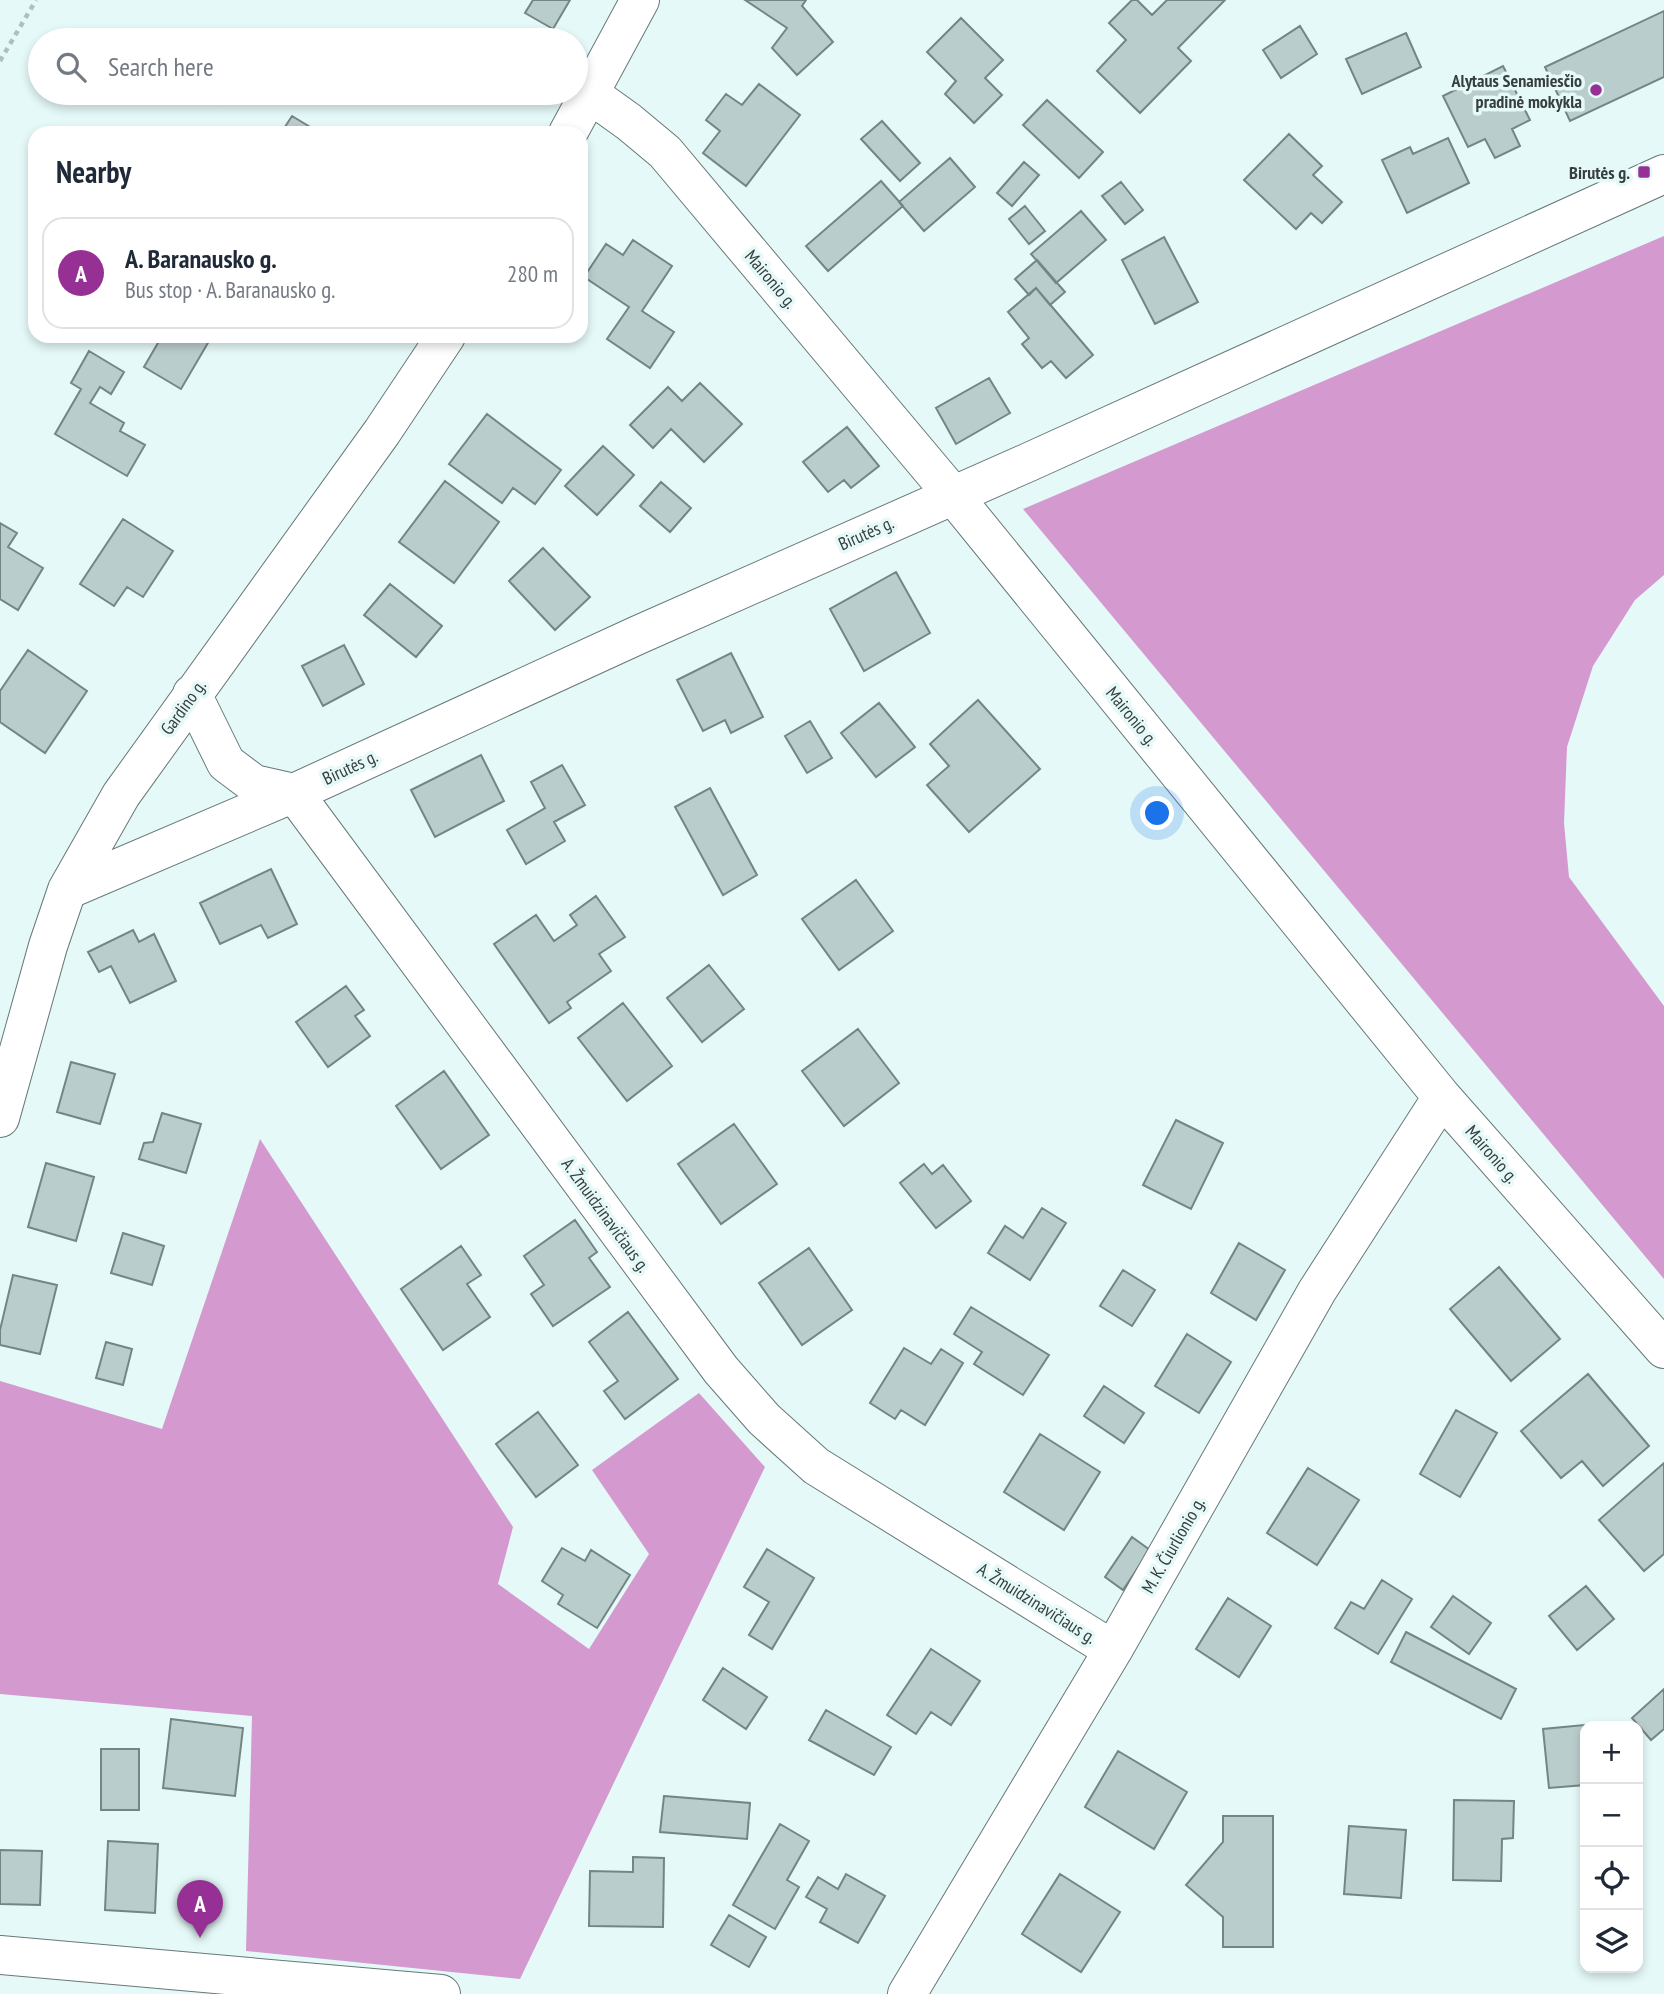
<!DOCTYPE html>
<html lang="en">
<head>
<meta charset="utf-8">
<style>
  body { margin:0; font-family:"PT Sans Narrow",sans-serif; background:#f2f2f3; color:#1f2937 }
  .controls { position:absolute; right:21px; bottom:21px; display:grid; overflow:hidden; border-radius:14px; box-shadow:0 4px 10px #0003 }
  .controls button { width:63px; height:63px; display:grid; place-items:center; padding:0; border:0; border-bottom:2px solid #e0e1e3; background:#fff; color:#1f2937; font:35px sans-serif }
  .you { position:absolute; left:1158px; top:814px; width:24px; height:24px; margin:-18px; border:5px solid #fff; border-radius:50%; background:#1a73e8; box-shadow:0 0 0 10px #1a73e833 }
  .badge { display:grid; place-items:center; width:46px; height:46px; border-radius:50%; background:#963094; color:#fff; font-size:23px; font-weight:700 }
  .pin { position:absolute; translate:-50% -58px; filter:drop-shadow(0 2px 4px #0008) }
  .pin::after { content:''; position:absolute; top:37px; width:24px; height:21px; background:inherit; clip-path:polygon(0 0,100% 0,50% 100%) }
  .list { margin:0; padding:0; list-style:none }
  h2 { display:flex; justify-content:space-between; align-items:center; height:91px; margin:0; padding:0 28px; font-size:30px }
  h2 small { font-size:23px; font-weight:400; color:#747a83 }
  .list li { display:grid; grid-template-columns:46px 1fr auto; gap:21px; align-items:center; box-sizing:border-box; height:112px; margin:0 14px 14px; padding:0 14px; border:2px solid #e0e1e3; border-radius:21px }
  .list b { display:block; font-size:26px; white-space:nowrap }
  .list p { margin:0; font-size:23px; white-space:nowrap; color:#747a83 }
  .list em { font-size:23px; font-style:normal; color:#747a83 }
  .icon { flex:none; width:38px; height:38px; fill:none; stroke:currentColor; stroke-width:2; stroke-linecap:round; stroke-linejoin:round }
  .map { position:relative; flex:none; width:1664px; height:1994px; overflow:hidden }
  .search { position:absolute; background:#fff; box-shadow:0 4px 10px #0003; left:28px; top:28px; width:560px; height:77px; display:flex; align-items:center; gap:18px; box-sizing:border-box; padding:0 24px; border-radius:38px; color:#747a83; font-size:26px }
  .panel { position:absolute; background:#fff; box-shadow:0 4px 10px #0003; left:28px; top:126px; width:560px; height:217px; border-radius:21px }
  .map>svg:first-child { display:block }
  .forest { fill:#d49ad0 }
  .building { fill:#bacdcd; stroke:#738585; stroke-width:2 }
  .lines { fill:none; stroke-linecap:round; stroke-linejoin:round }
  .minor-casing { stroke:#677878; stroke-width:40 }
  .path { stroke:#afbfbe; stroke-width:4.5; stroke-dasharray:5 5; stroke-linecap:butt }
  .minor { stroke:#fff; stroke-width:38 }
  .poi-dot { fill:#963094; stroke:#e5f9f8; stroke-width:2.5 }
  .labels { text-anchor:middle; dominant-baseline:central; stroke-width:7; stroke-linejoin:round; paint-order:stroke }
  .poi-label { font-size:18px; font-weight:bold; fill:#373e3e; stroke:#e5f9f8; text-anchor:end }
  .street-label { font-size:18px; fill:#373e3e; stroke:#e5f9f8 }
</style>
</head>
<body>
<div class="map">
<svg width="1664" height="1994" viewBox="0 0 1664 1994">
  <rect width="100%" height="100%" fill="#e5f9f8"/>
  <path class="forest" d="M1664,236v339l-29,25 -42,66 -26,81 -3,76 5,54 95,129v273l-641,-770z
    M260,1139l253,388 -15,57 91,65 60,-95 -57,-84 107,-77 66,74 -245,512 -274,-28 6,-235 -252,-22v-313l162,48z"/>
  <path class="building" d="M533,0h37l-17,29 -28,-16z
    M745,0h61l-4,6 31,36 -36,33 -25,-27 15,-20z
    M1132,0h5l15,15 15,-15h58l-47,48 13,13 -51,52 -43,-42 29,-31 -17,-17z
    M1664,11v66l-94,44 -25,-54z
    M961,18l42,42 -18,18 17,17 -28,28 -29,-29 11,-13 -29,-29z
    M1300,26l17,28 -36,24 -18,-28z
    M1406,33l15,34 -59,27 -16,-35z
    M1503,66l27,54 -18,9 8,17 -25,12 -10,-19 -17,8 -25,-51z
    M759,84l41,31 -54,71 -43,-33 17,-22 -14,-11 20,-26 16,11z
    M197,93h26l-6,11z
    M1047,100l56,52 -24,26 -56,-53z
    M292,116l28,17h-39z
    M882,121l38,42 -20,18 -39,-42z
    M1289,134l33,32 -9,9 29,27 -20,21 -11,-10 -15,16 -52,-49z
    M1448,138l21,45 -62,30 -25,-53 28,-13 3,7z
    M950,158l25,29 -51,44 -25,-29z
    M1024,162l15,13 -27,31 -15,-13z
    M881,181l22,25 -75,65 -22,-25z
    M1121,182l22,28 -18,14 -23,-28z
    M1025,206l20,25 -16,13 -20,-25z
    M1081,211l25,29 -50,43 -25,-29z
    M1164,237l34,65 -43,22 -33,-64z
    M633,240l39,26 -30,45 32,21 -24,36 -43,-29 22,-32 -45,-30 22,-33 17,11z
    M1037,260l28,32 -15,13 -14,-17 -7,7 -14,-16z
    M1036,288l57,67 -27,23 -15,-17 -9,7 -20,-24 7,-6 -21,-26z
    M162,336h50l-31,53 -37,-22z
    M89,351l35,21 -13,22 -11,-7 -10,16 34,20 -4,8 25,14 -18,31 -72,-42 26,-45 -10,-6z
    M989,378l21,35 -54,31 -20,-36z
    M700,383l42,41 -38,38 -33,-33 -18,19 -23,-23 38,-38 14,14z
    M487,414l74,56 -26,34 -22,-16 -11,15 -53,-39z
    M847,427l32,39 -28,22 -7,-8 -16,12 -25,-30z
    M603,446l31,29 -37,40 -32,-29z
    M445,481l54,41 -45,61 -55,-41z
    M661,482l30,26 -21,24 -30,-26z
    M123,519l50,32 -30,46 -16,-10 -13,19 -34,-22z
    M0,523l17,10 -9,14 35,21 -25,42 -18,-11z
    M543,548l47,49 -35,33 -46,-49z
    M896,572l34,61 -66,38 -34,-62z
    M390,584l52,42 -26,31 -52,-42z
    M344,645l20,39 -41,22 -21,-40z
    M28,650l59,41 -42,62 -45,-31v-31z
    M731,653l32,64 -32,16 -6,-13 -22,11 -26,-51z
    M978,700l62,69 -71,63 -42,-47 22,-19 -19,-22z
    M879,703l36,44 -39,30 -35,-44z
    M810,721l22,37 -25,15 -22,-37z
    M481,755l23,46 -69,36 -24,-47z
    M562,765l23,40 -31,17 11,19 -39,23 -19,-34 38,-22 -14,-26z
    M710,788l47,87 -34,20 -48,-88z
    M271,869l26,55 -29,14 -7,-13 -41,19 -20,-41z
    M856,880l37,51 -54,39 -37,-51z
    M596,896l29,41 -26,17 12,17 -44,31 4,6 -22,15 -55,-79 42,-29 18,26 23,-16 -7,-10z
    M133,930l6,12 15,-8 22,47 -46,22 -19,-37 -12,6 -11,-20z
    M709,965l35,44 -42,33 -35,-44z
    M346,986l18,24 -9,6 15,20 -42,31 -32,-45z
    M623,1003l49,63 -45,35 -49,-63z
    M858,1029l41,54 -55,43 -42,-55z
    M71,1062l44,12 -15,50 -43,-12z
    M444,1071l45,64 -48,34 -45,-63z
    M162,1113l39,11 -15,49 -47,-14 5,-16 9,-1z
    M1176,1120l47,23 -32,66 -48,-24z
    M734,1124l43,60 -56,40 -43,-60z
    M46,1163l48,14 -18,64 -48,-14z
    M924,1164l8,10 11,-9 28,36 -35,27 -36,-45z
    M1042,1208l24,15 -36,57 -42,-27 17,-27 18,12z
    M575,1220l22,32 -8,6 21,29 -57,39 -22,-32 13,-9 -20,-29z
    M123,1233l41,13 -12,39 -41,-12z
    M1239,1243l46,27 -29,50 -45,-27z
    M461,1246l20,29 -14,9 23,33 -47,33 -42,-61z
    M809,1248l43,62 -50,35 -43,-62z
    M1499,1267l61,72 -49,42 -61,-72z
    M1123,1270l32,20 -23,36 -32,-20z
    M13,1275l44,10 -17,69 -40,-9v-15z
    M971,1307l78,48 -26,40 -49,-31 8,-12 -28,-18z
    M628,1312l50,67 -53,40 -21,-28 14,-10 -29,-39z
    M1187,1334l44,28 -32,51 -44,-27z
    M106,1342l26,7 -9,36 -27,-7z
    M904,1348l27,16 10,-15 22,14 -38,62 -24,-15 -6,9 -25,-16z
    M1588,1374l61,72 -46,40 -21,-25 -21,17 -40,-47z
    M1104,1386l40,27 -20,30 -40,-27z
    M1456,1410l41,23 -37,64 -40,-23z
    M538,1412l40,53 -42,32 -40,-53z
    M1040,1434l60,38 -36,58 -60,-38z
    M1664,1463v91l-20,17 -45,-51z
    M1308,1468l51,32 -42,65 -50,-32z
    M1132,1537l18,13 -27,40 -18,-13z
    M562,1548l23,13 6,-11 39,25 -33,53 -39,-24 5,-9 -21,-14z
    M767,1549l47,29 -42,71 -23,-14 20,-33 -25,-15z
    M1382,1580l30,19 -34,55 -43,-26 16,-26 13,7z
    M1586,1586l28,33 -37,31 -28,-34z
    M1453,1596l38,27 -22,31 -38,-27z
    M1228,1598l43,28 -32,51 -43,-28z
    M1406,1632l110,57 -15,30 -110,-57z
    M931,1649l49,32 -29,44 -20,-13 -15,22 -29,-19z
    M723,1668l44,29 -21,32 -43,-29z
    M1664,1689v40l-13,11 -19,-22z
    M826,1710l65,37 -17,28 -65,-35z
    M171,1719l72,9 -8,68 -72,-8z
    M1584,1725l1,60 -36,3 -6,-59z
    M101,1749h38v61h-38z
    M1118,1751l69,41 -33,57 -69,-42z
    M664,1796l86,7 -3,36 -87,-7z
    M1454,1800l60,1 -1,37 -11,1 -1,42 -48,-1z
    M1223,1816h50v131h-50v-30l-37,-32 37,-43z
    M780,1824l29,17 -22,39 12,7 -24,42 -42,-24z
    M1349,1826l57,4 -5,68 -57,-4z
    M108,1841l50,3 -3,69 -50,-3z
    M0,1850l42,1 -2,54 -40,-1z
    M633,1857l31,1 -1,69 -74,-1 1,-55 43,1z
    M846,1874l39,22 -27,47 -38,-21 7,-13 -21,-12 12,-20 20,12z
    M1060,1874l60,38 -39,60 -59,-38z
    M729,1915l37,22 -17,30 -38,-22z"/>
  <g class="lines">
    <g class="minor-casing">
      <path id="minor" d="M590,94l39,28 36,30 287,342 490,603 222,252
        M568,133l72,-133
        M192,694l34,69 28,21 40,9 427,577 43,49 52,47 297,184
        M67,890l227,-97 344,-158 391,-173 635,-288
        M0,1118l48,-172 19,-56 54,-95 261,-363 64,-96
        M0,1955l441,39
        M907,1994l206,-344 204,-359 125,-194"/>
    </g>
    <path class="path" d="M0,61l36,-61"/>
    <use href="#minor" class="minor"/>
  </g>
  <g class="poi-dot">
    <circle cx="1596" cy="90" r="7"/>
    <rect x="1637" y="165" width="14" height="14" rx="3.5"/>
  </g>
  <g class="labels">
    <g class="poi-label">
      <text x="1582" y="80">Alytaus Senamiesčio<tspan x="1582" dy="21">pradinė mokykla</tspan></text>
      <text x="1630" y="172">Birutės g.</text>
    </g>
    <g class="street-label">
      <text transform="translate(771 279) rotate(50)">Maironio g.</text>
      <text transform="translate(866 533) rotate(-24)">Birutės g.</text>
      <text transform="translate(183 707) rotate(-54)">Gardino g.</text>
      <text transform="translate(1132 716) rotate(51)">Maironio g.</text>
      <text transform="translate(350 767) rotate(-25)">Birutės g.</text>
      <text transform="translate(1492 1154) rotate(49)">Maironio g.</text>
      <text transform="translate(606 1215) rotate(54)">A. Žmuidzinavičiaus g.</text>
      <text transform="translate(1173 1545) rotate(-60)">M. K. Čiurlionio g.</text>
      <text transform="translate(1037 1603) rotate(32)">A. Žmuidzinavičiaus g.</text>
    </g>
  </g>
</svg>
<div class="controls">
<button>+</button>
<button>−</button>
<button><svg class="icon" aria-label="locate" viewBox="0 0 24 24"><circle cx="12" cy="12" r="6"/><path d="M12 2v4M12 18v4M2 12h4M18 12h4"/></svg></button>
<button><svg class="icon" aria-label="layers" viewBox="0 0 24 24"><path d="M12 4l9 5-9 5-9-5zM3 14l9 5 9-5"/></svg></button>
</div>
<div class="you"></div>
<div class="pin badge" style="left:200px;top:1938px">A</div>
<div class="search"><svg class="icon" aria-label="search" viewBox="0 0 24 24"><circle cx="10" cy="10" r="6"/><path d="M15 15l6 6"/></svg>Search here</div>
<section class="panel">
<h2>Nearby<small></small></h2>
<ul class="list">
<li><span class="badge">A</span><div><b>A. Baranausko g.</b><p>Bus stop · A. Baranausko g.</p></div><em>280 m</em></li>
</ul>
</section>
</div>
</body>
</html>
